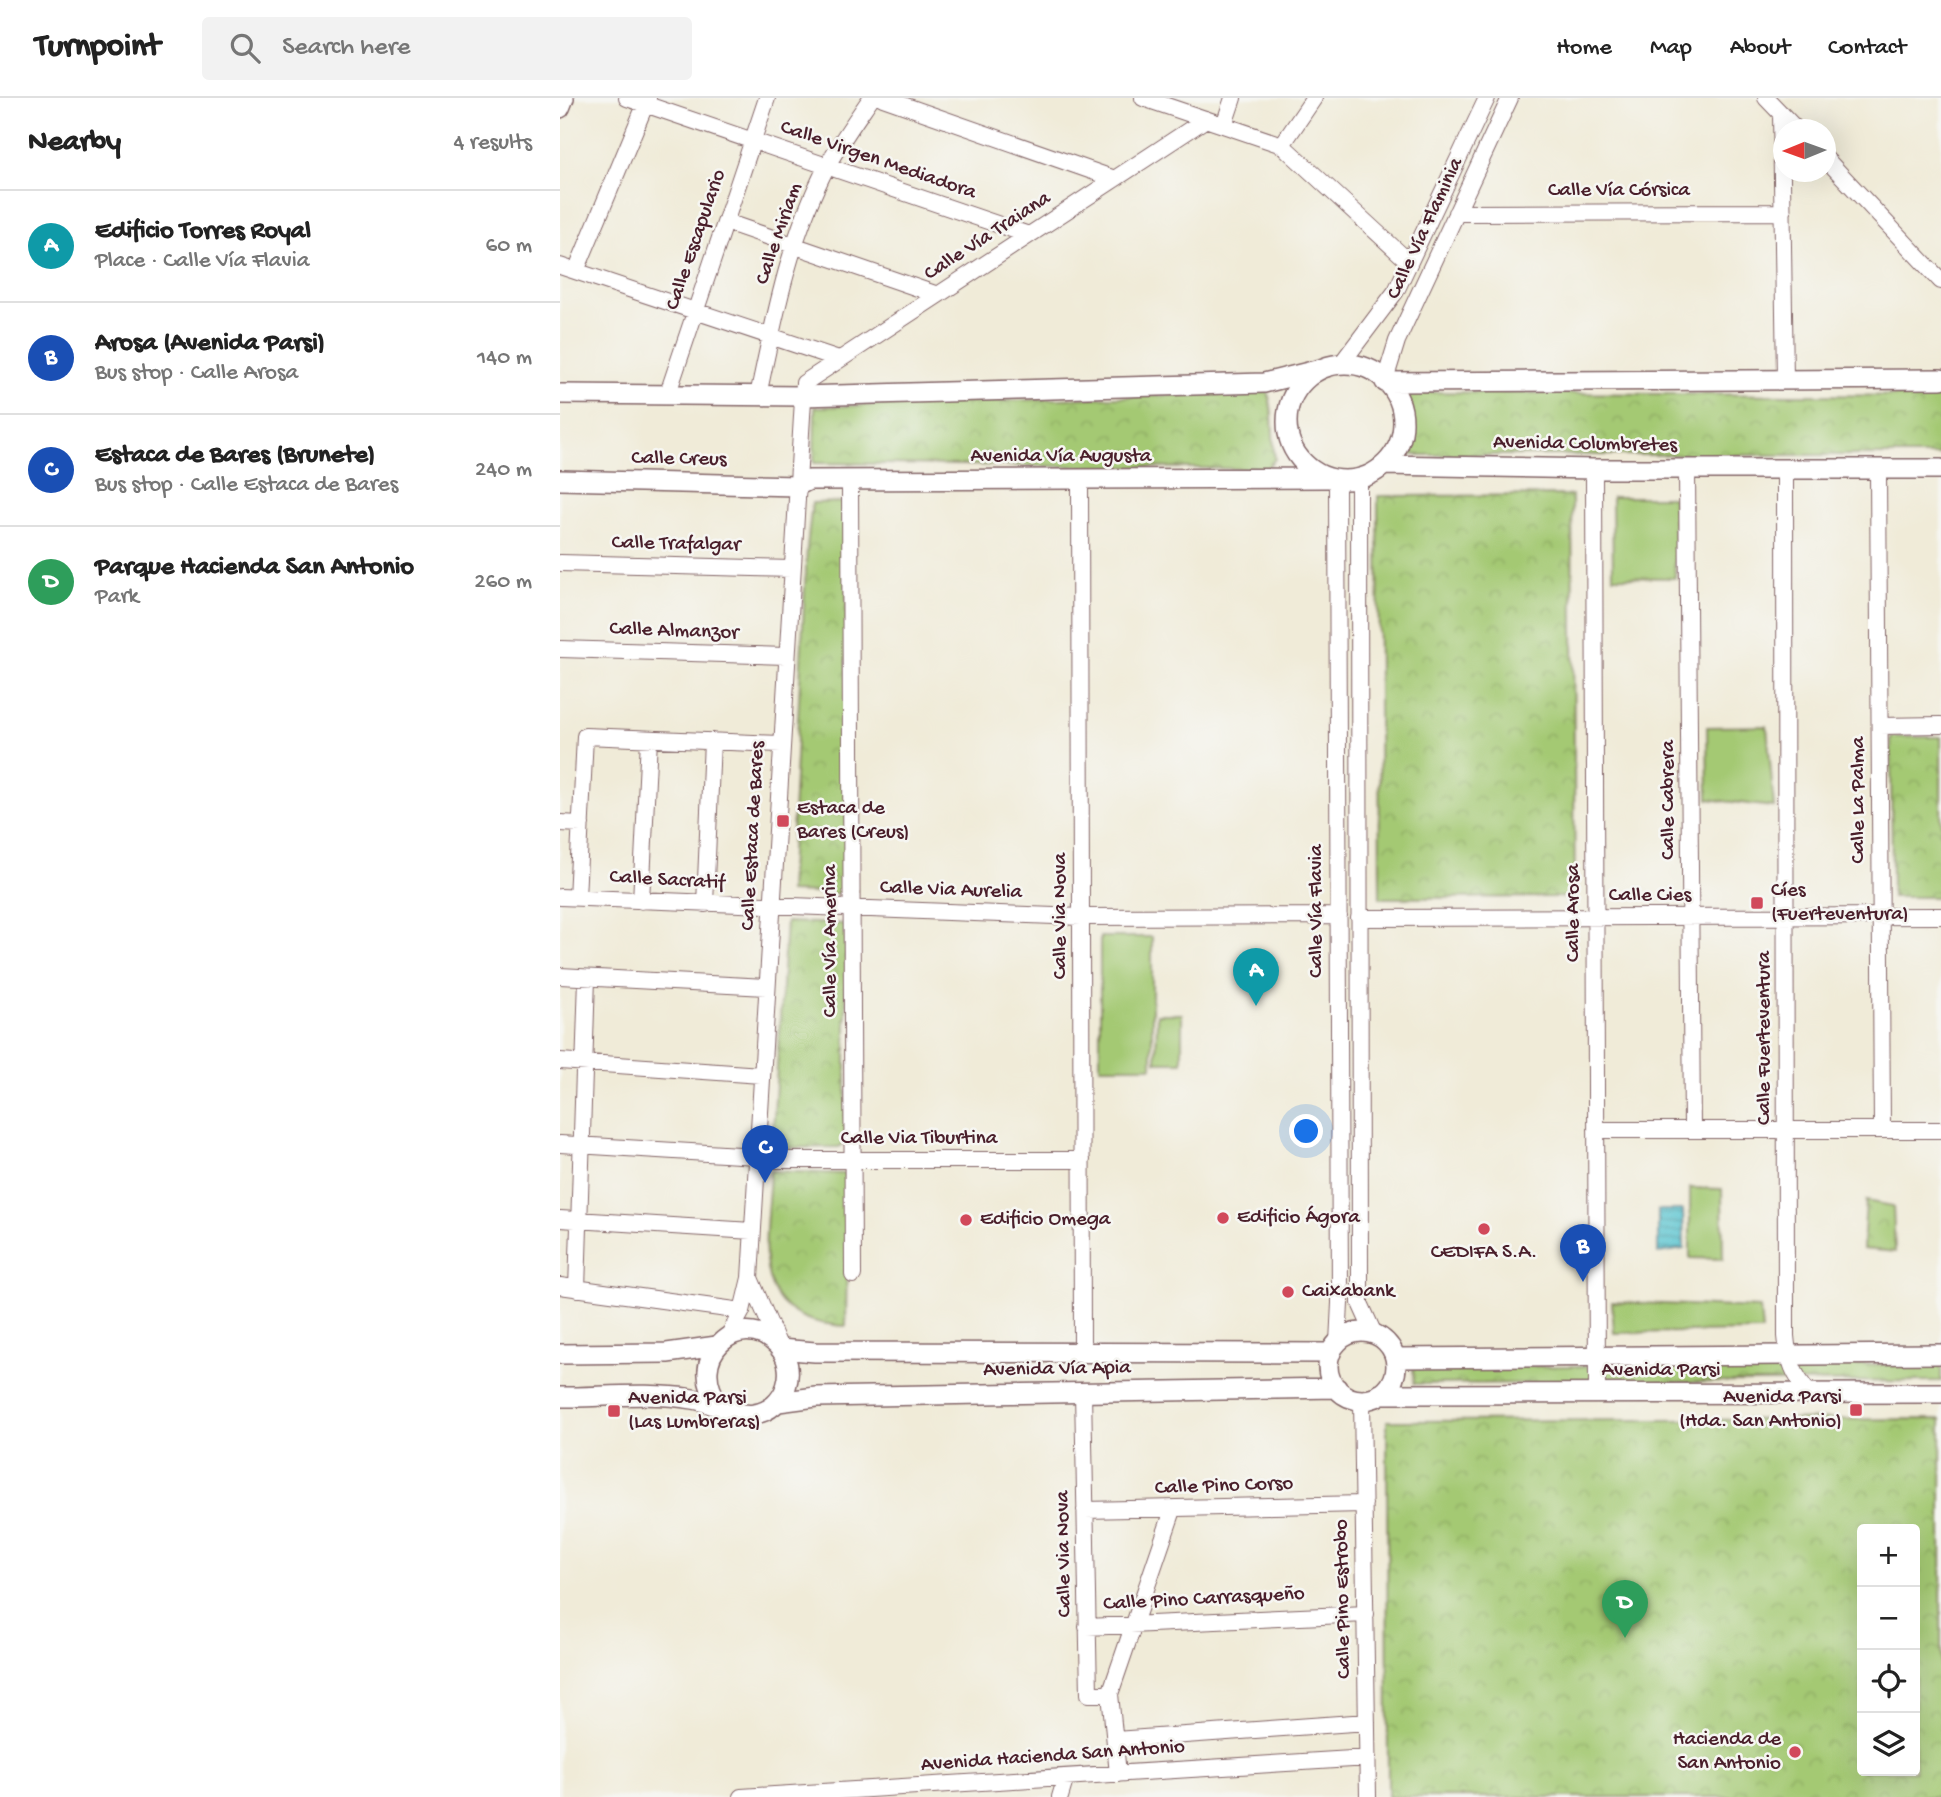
<!DOCTYPE html>
<html lang="en">
<head>
<meta charset="utf-8">
<style>
  body { margin:0; font-family:"Gochi Hand",sans-serif; background:#f2f2f2; color:#222 }
  .controls { position:absolute; right:21px; bottom:21px; display:grid; overflow:hidden; border-radius:7px; box-shadow:0 7px 28px #0002 }
  .controls button { width:63px; height:63px; display:grid; place-items:center; padding:0; border:0; border-bottom:2px solid #e0e0e0; background:#fff; color:#222; font:35px sans-serif }
  .compass { position:absolute; left:1213px; top:21px; width:63px; height:63px; border-radius:50%; background:#fff; box-shadow:0 7px 28px #0002; rotate:269deg }
  .you { position:absolute; left:747px; top:1034px; width:24px; height:24px; margin:-18px; border:5px solid #fff; border-radius:50%; background:#1a73e8; box-shadow:0 0 0 10px #1a73e833 }
  .badge { display:grid; place-items:center; width:46px; height:46px; border-radius:50%; background:#2563eb; color:#fff; font-size:23px; font-weight:700 }
  .pin { position:absolute; translate:-50% -58px; filter:drop-shadow(0 2px 4px #0008) }
  .pin::after { content:''; position:absolute; top:37px; width:24px; height:21px; background:inherit; clip-path:polygon(0 0,100% 0,50% 100%) }
  .list { margin:0; padding:0; list-style:none }
  h2 { display:flex; justify-content:space-between; align-items:center; height:91px; margin:0; padding:0 28px; font-size:30px }
  h2 small { font-size:23px; font-weight:400; color:#767676 }
  .list li { display:grid; grid-template-columns:46px 1fr auto; gap:21px; align-items:center; box-sizing:border-box; height:112px; padding:0 28px; border-top:2px solid #e0e0e0 }
  .list b { display:block; font-size:26px; white-space:nowrap }
  .list p { margin:0; font-size:23px; white-space:nowrap; color:#767676 }
  .list em { font-size:23px; font-style:normal; color:#767676 }
  .icon { flex:none; width:38px; height:38px; fill:none; stroke:currentColor; stroke-width:2; stroke-linecap:round; stroke-linejoin:round }
  .map { position:relative; flex:none; width:1381px; height:1699px; overflow:hidden }
  header { display:flex; align-items:center; gap:42px; box-sizing:border-box; height:98px; padding:0 35px; background:#fff; border-bottom:2px solid #e0e0e0 }
  header strong { font-size:33px }
  nav { display:flex; gap:38px; margin-inline-start:auto; font-size:24px }
  .search { width:490px; height:63px; background:#f2f2f2; display:flex; align-items:center; gap:18px; box-sizing:border-box; padding:0 24px; border-radius:7px; color:#767676; font-size:26px }
  main { display:flex }
  aside { flex:1; background:#fff }
  .map>svg:first-child { display:block }
  .grass { fill:#a4c973; stroke:#77744f; stroke-width:2 }
  .park { fill:url(#park-crowns); stroke:#77744f; stroke-width:2; fill-rule:evenodd }
  .water { fill:url(#water-rules); stroke:#50727e; stroke-width:2 }
  .lines { fill:none; stroke-linecap:round; stroke-linejoin:round }
  .minor-casing { stroke:#846668; stroke-width:18 }
  .tertiary-casing { stroke:#846668; stroke-width:22 }
  .minor { stroke:#fff; stroke-width:16 }
  .tertiary { stroke:#fff; stroke-width:19 }
  .poi-dot { fill:#d1495b; stroke:#f6f6f2; stroke-width:2.5 }
  .labels { text-anchor:middle; dominant-baseline:central; stroke-width:5; stroke-linejoin:round; paint-order:stroke }
  .street-label { font-size:21px; fill:#4a1f2b; stroke:#f6f6f2 }
  .poi-label { font-size:21px; fill:#4a1f2b; stroke:#f6f6f2; text-anchor:start }
</style>
</head>
<body>
<header>
<strong>Turnpoint</strong>
<div class="search"><svg class="icon" aria-label="search" viewBox="0 0 24 24"><circle cx="10" cy="10" r="6"/><path d="M15 15l6 6"/></svg>Search here</div>
<nav><a>Home</a><a>Map</a><a>About</a><a>Contact</a></nav>
</header>
<main>
<aside>
<h2>Nearby<small>4 results</small></h2>
<ul class="list">
<li><span class="badge" style="background:#0f9aa8">A</span><div><b>Edificio Torres Royal</b><p>Place · Calle Vía Flavia</p></div><em>60 m</em></li>
<li><span class="badge" style="background:#1a4fb4">B</span><div><b>Arosa (Avenida Parsi)</b><p>Bus stop · Calle Arosa</p></div><em>140 m</em></li>
<li><span class="badge" style="background:#1a4fb4">C</span><div><b>Estaca de Bares (Brunete)</b><p>Bus stop · Calle Estaca de Bares</p></div><em>240 m</em></li>
<li><span class="badge" style="background:#2e9e5b">D</span><div><b>Parque Hacienda San Antonio</b><p>Park</p></div><em>260 m</em></li>
</ul>
</aside>
<div class="map">
<svg width="1381" height="1699" viewBox="0 0 1381 1699">
  <defs>
    <pattern id="park-crowns" width="20" height="18" patternUnits="userSpaceOnUse" patternTransform="scale(1.75)"><rect width="20" height="18" fill="#a4c973"/><path d="M2 6a3 3 0 1 1 6 0M12 15a3 3 0 1 1 6 0" fill="none" stroke="#8fac64"/></pattern>
    <pattern id="water-rules" width="6" height="5" patternUnits="userSpaceOnUse" patternTransform="scale(1.75)"><rect width="6" height="5" fill="#57c4d0"/><path d="M0 2.5h6" fill="none" stroke="#4a9fa9"/></pattern>
  </defs>
  <rect width="100%" height="100%" fill="#f6f6f2"/>
  <filter id="ink" filterUnits="userSpaceOnUse"><feTurbulence type="fractalNoise" baseFrequency=".0143" numOctaves="2"/><feDisplacementMap in="SourceGraphic" scale="14" xChannelSelector="R" yChannelSelector="G"/><feConvolveMatrix kernelMatrix="1 2 1 2 8 2 1 2 1" color-interpolation-filters="sRGB"/></filter>
  <filter id="wash" filterUnits="userSpaceOnUse"><feTurbulence type="fractalNoise" baseFrequency=".00686" numOctaves="4" result="noise"/><feDisplacementMap in="SourceGraphic" scale="28" xChannelSelector="R" yChannelSelector="G"/><feGaussianBlur stdDeviation="1.57" result="paint"/><feColorMatrix in="noise" values="0 0 0 0 0 0 0 0 0 0 0 0 0 0 0 0 0 1.4 0 .05"/><feComposite in="paint" operator="in"/></filter>
  <g filter="url(#wash)">
    <rect width="100%" height="100%" fill="#f0ebd8"/>
    <path class="grass" d="M1052,399h61l2,81 -62,-1z
      M1207,628l7,81 -66,-8 -1,-72z
      M540,839h52v130h-52z
      M597,916h25v48h-26z
      M1130,1090l32,1 1,70 -33,-1z
      M1052,1204l148,6 2,23 -148,2z"/>
    <path class="park" d="M707,294c7,10 5,51 8,67l-9,10 -452,-6 1,-56z
      M847,294l534,4v59h-534l7,-22z
      M1012,397l3,402 -195,1 -2,-402z
      M286,404l2,392 -59,-2 18,-345 5,-44z
      M1331,639h50v160h-49z
      M226,824l60,2v218l-7,5 -67,1z
      M210,1073l78,3 -2,152c-103,-5 -79,-80 -76,-155z
      M1306,1103l27,5 2,46 -32,-3z
      M1381,1266v17l-527,3 -1,-17z
      M1381,1321v378h-553l-1,-376zM1302,1431h53v242h-53z"/>
    <path class="water" d="M1098,1112h25l1,39 -26,4z"/>
  </g>
  <g filter="url(#ink)">
    <g class="lines">
      <g class="minor-casing">
        <path id="minor" d="M67,0l402,137
          M323,0l232,81
          M583,0l139,47 127,117
          M1206,0l31,32
          M1221,15l4,266
          M664,27l9,-27
          M722,47l32,-47
          M1266,61l115,122
          M896,115l327,-1
          M166,124l212,73
          M0,168l279,93
          M16,173l72,-173
          M781,266l55,-73 91,-193
          M825,282l12,-39 113,-243
          M107,298l100,-298
          M198,298c16,-77 32,-160 69,-230 13,-24 29,-46 44,-68
          M1034,371l3,925
          M1127,371l5,661
          M1225,371l1,867c2,25 8,39 23,57
          M1318,371l4,661
          M520,381l2,874
          M799,381l1,824 14,31
          M290,382l3,795
          M777,382l3,823 -2,40
          M0,465l231,6
          M0,551l226,7
          M1320,628l61,-1
          M0,725l21,1
          M0,799l521,20 258,-1
          M17,800l8,-162 196,8
          M81,803l8,-162
          M145,806l7,-163
          M799,820l582,-2
          M0,878l206,11
          M0,963l201,14
          M1036,1032h345
          M0,1046l196,12 14,4h312
          M0,1121l192,12
          M190,1180l29,68
          M0,1188l182,25
          M17,1191l10,-311
          M168,1239l14,-26 8,-33 54,-895 402,-264
          M523,1294l6,302h21
          M802,1302l6,397
          M525,1412l279,-6
          M527,1529l279,-13
          M555,1642l252,-18
          M558,1676l-8,-80 63,-184
          M181,1699l627,-39
          M500,1699l6,-20"/>
      </g>
      <g class="tertiary-casing">
        <path id="tertiary" d="M0,10l4,-10
          M727 324a58 58 0 1 1 116 0a58 58 0 1 1-116 0Z
          M825,284l556,-3
          M0,296l242,2 462,-13 57,-14
          M824,367l210,4h347
          M0,382l237,6 12,-6 519,-2
          M768 1268a34 34 0 1 1 68 0a34 34 0 1 1-68 0Z
          M220,1251l35,3 516,1
          M0,1256l107,-1 50,-7
          M835,1260l546,-4
          M820,1296l561,-1
          M0,1299c44,0 89,-5 133,2 20,3 43,18 61,15 32,-4 46,-46 23,-69 -38,-39 -94,14 -57,60
          M218,1304l38,-5 521,-9"/>
      </g>
      <use href="#minor" class="minor"/>
      <use href="#tertiary" class="tertiary"/>
    </g>
  </g>
  <g class="poi-dot">
    <rect x="216" y="716" width="14" height="14" rx="3.5"/>
    <rect x="1190" y="798" width="14" height="14" rx="3.5"/>
    <circle cx="663" cy="1120" r="7"/>
    <circle cx="406" cy="1122" r="7"/>
    <circle cx="924" cy="1131" r="7"/>
    <circle cx="728" cy="1194" r="7"/>
    <rect x="1289" y="1305" width="14" height="14" rx="3.5"/>
    <rect x="47" y="1306" width="14" height="14" rx="3.5"/>
    <circle cx="1235" cy="1654" r="7"/>
  </g>
  <g class="labels">
    <g class="street-label">
      <text transform="translate(318 63) rotate(19)">Calle Virgen Mediadora</text>
      <text x="1059" y="93">Calle Vía Córsica</text>
      <text transform="translate(866 131) rotate(-65)">Calle Vía Flaminia</text>
      <text transform="translate(220 136) rotate(-71)">Calle Miriam</text>
      <text transform="translate(428 139) rotate(-33)">Calle Vía Traiana</text>
      <text transform="translate(137 142) rotate(-71)">Calle Escapulario</text>
      <text transform="translate(1025 347) rotate(1)">Avenida Columbretes</text>
      <text x="501" y="359">Avenida Vía Augusta</text>
      <text transform="translate(119 362) rotate(1)">Calle Creus</text>
      <text transform="translate(116 447) rotate(1)">Calle Trafalgar</text>
      <text transform="translate(114 534) rotate(2)">Calle Almanzor</text>
      <text transform="translate(1109 702) rotate(-90)">Calle Cabrera</text>
      <text transform="translate(1299 702) rotate(-90)">Calle La Palma</text>
      <text transform="translate(194 738) rotate(-87)">Calle Estaca de Bares</text>
      <text transform="translate(107 783) rotate(3)">Calle Sacratif</text>
      <text transform="translate(391 793) rotate(2)">Calle Via Aurelia</text>
      <text x="1090" y="798">Calle Cies</text>
      <text transform="translate(757 813) rotate(-90)">Calle Vía Flavia</text>
      <text transform="translate(1014 815) rotate(-90)">Calle Arosa</text>
      <text transform="translate(501 818) rotate(-90)">Calle Via Nova</text>
      <text transform="translate(271 843) rotate(-90)">Calle Vía Amerina</text>
      <text transform="translate(1205 940) rotate(-90)">Calle Fuerteventura</text>
      <text x="359" y="1041">Calle Via Tiburtina</text>
      <text transform="translate(497 1272) rotate(-1)">Avenida Vía Apia</text>
      <text x="1101" y="1273">Avenida Parsi</text>
      <text transform="translate(664 1389) rotate(-2)">Calle Pino Corso</text>
      <text transform="translate(505 1456) rotate(-91)">Calle Via Nova</text>
      <text transform="translate(784 1501) rotate(-91)">Calle Pino Estrobo</text>
      <text transform="translate(644 1502) rotate(-3)">Calle Pino Carrasqueño</text>
      <text transform="translate(493 1659) rotate(-4)">Avenida Hacienda San Antonio</text>
    </g>
    <g class="poi-label">
      <text x="237" y="711">Estaca de<tspan x="237" dy="24">Bares (Creus)</tspan></text>
      <text x="1211" y="793">Cíes<tspan x="1211" dy="24">(Fuerteventura)</tspan></text>
      <text x="677" y="1120">Edificio Ágora</text>
      <text x="420" y="1122">Edificio Omega</text>
      <text x="924" y="1155" text-anchor="middle">CEDIFA S.A.</text>
      <text x="742" y="1194">Caixabank</text>
      <text x="1282" y="1300" text-anchor="end">Avenida Parsi<tspan x="1282" dy="24">(Hda. San Antonio)</tspan></text>
      <text x="68" y="1301">Avenida Parsi<tspan x="68" dy="24">(Las Lumbreras)</tspan></text>
      <text x="1221" y="1642" text-anchor="end">Hacienda de<tspan x="1221" dy="24">San Antonio</tspan></text>
    </g>
  </g>
</svg>
<div class="controls">
<button>+</button>
<button>−</button>
<button><svg class="icon" aria-label="locate" viewBox="0 0 24 24"><circle cx="12" cy="12" r="6"/><path d="M12 2v4M12 18v4M2 12h4M18 12h4"/></svg></button>
<button><svg class="icon" aria-label="layers" viewBox="0 0 24 24"><path d="M12 4l9 5-9 5-9-5zM3 14l9 5 9-5"/></svg></button>
</div>
<svg class="compass" viewBox="-18 -18 36 36"><path d="M0-13l5 13h-10z" fill="#e53935"/><path d="M0 13l5-13h-10z" fill="#767676"/></svg>
<div class="you"></div>
<div class="pin badge" style="left:696px;top:908px;background:#0f9aa8">A</div>
<div class="pin badge" style="left:1023px;top:1184px;background:#1a4fb4">B</div>
<div class="pin badge" style="left:205px;top:1085px;background:#1a4fb4">C</div>
<div class="pin badge" style="left:1065px;top:1540px;background:#2e9e5b">D</div>
</div>
</main>
</body>
</html>
